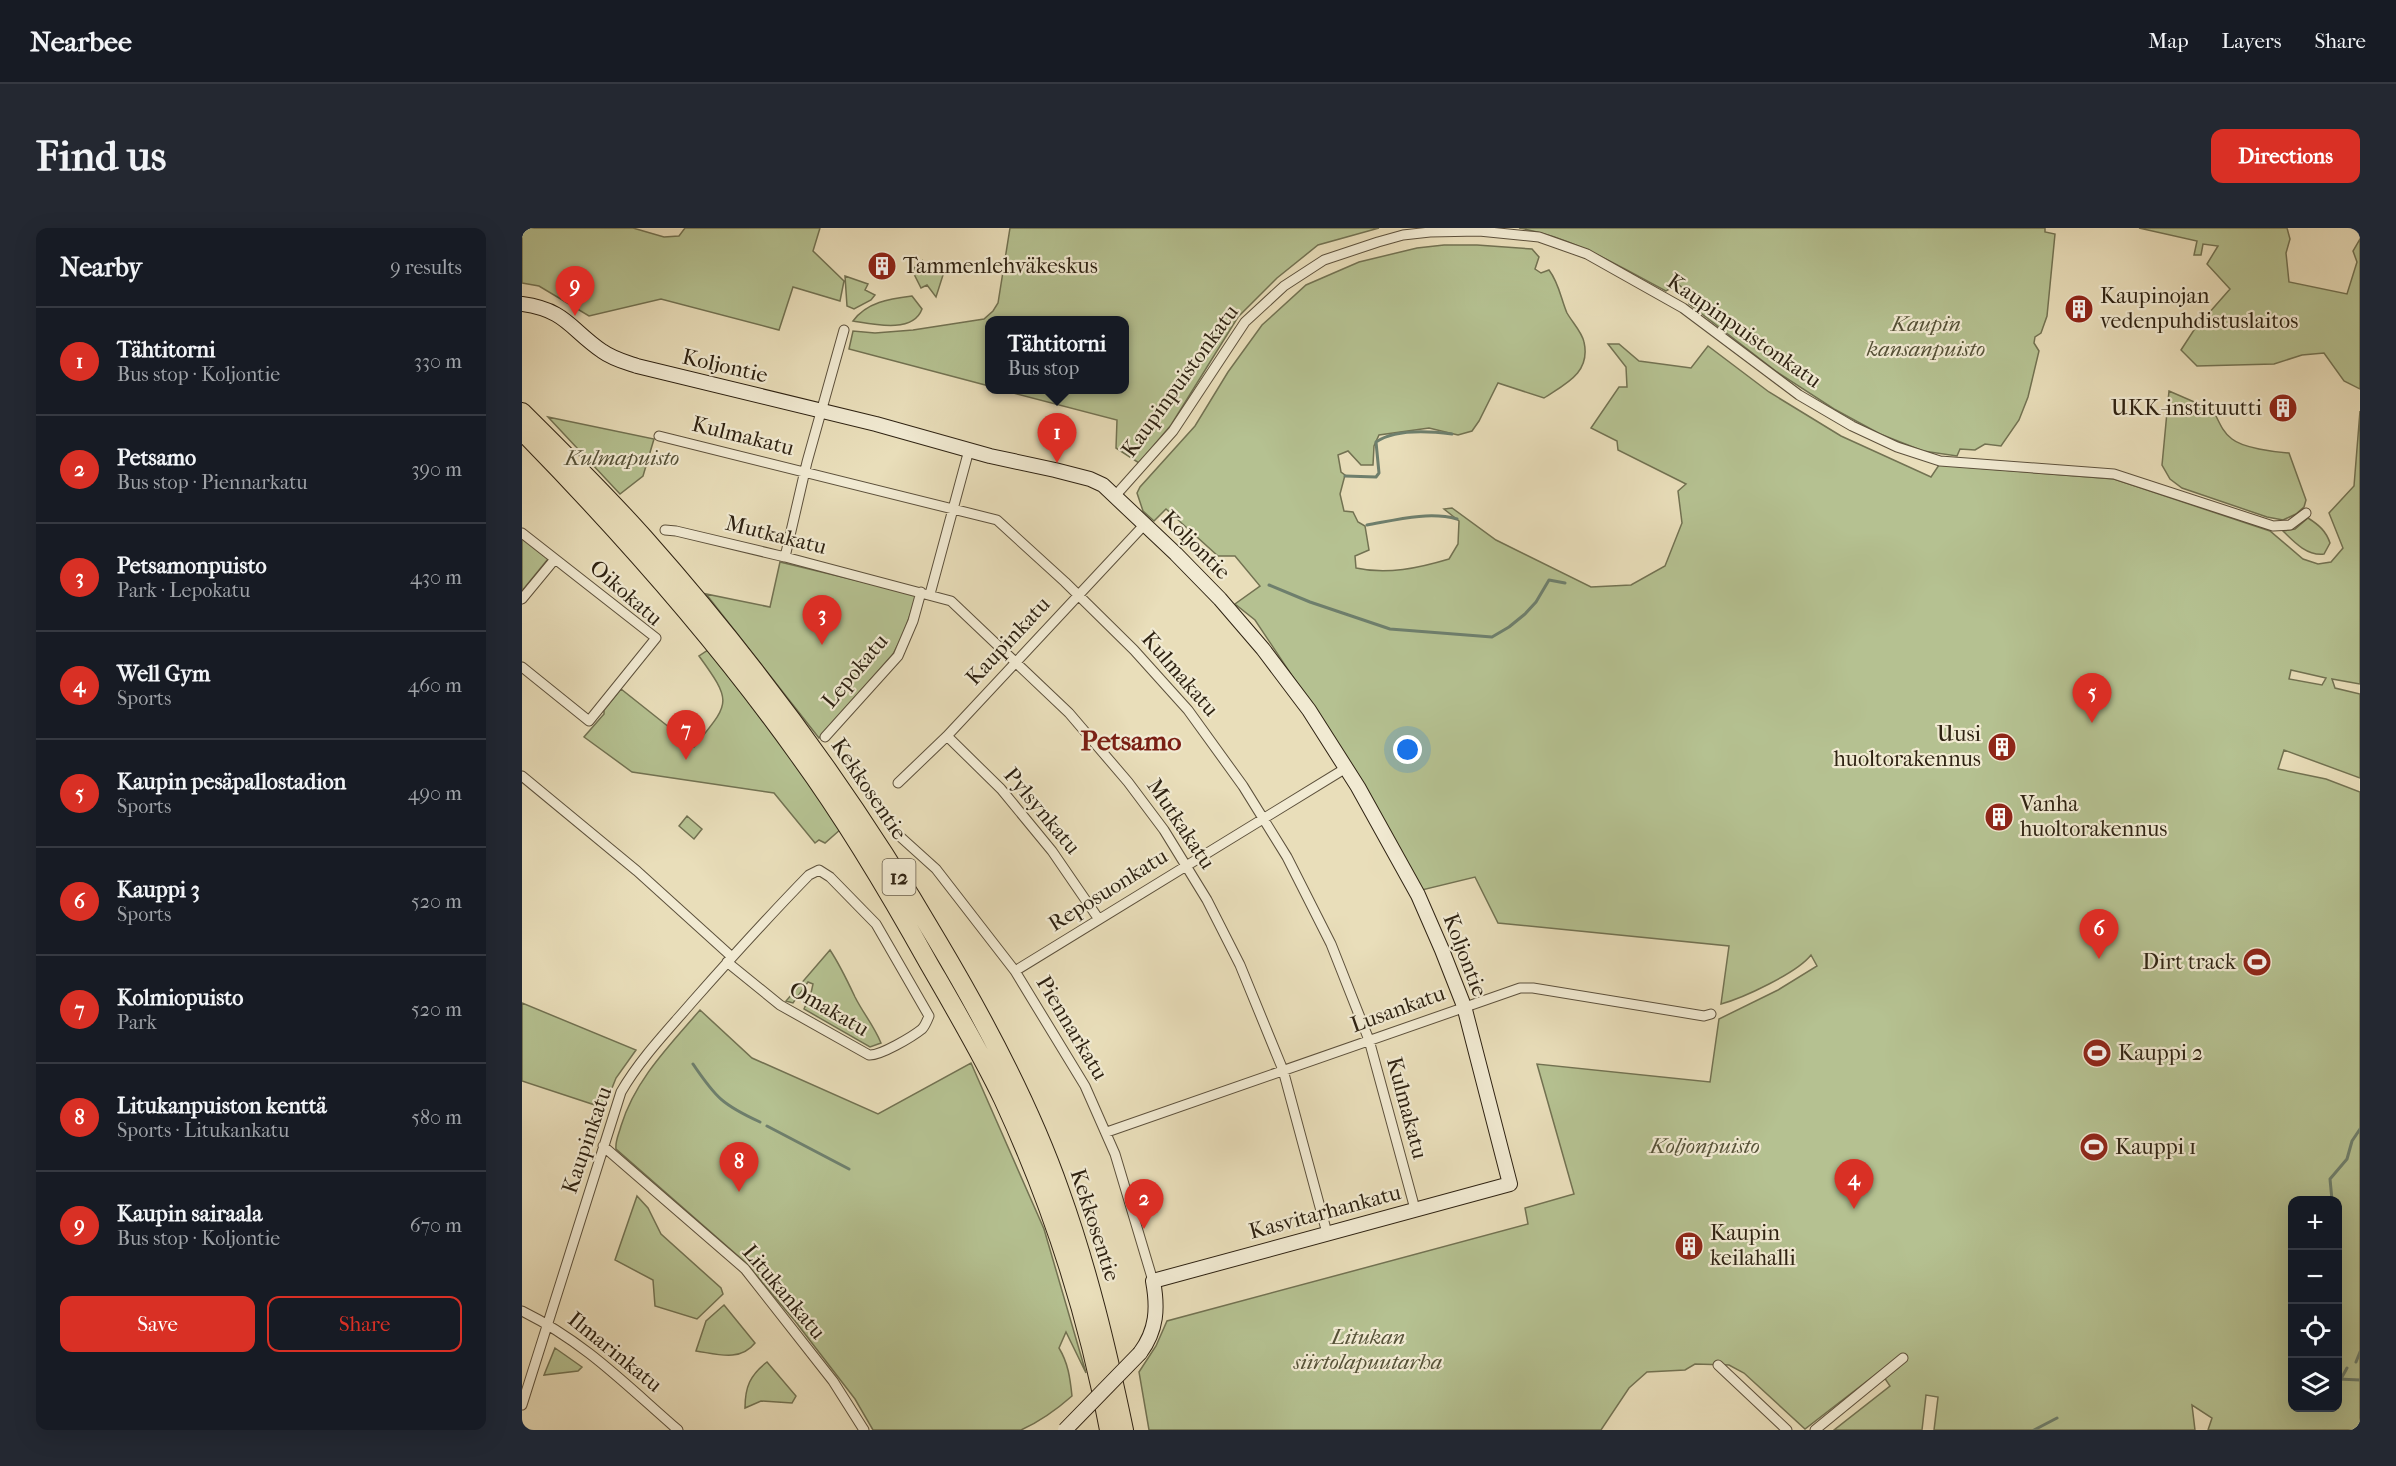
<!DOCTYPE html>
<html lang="en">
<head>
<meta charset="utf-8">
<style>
  body { margin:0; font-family:"IM FELL French Canon",serif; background:#242831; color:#f1f3f6 }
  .controls { position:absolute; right:18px; bottom:18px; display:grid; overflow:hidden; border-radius:12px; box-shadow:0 6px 24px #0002 }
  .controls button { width:54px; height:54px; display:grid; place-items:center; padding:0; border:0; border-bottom:2px solid #363941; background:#171b24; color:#f1f3f6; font:30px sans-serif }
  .you { position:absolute; left:886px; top:522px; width:21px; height:21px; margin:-15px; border:4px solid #fff; border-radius:50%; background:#1a73e8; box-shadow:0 0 0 9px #1a73e833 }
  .badge { display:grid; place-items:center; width:39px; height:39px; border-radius:50%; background:#d93025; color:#fff; font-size:20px; font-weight:700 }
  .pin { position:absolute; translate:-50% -50px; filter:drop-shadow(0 2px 3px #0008) }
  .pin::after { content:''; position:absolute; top:32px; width:21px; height:18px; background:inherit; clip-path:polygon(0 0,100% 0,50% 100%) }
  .popup { position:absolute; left:463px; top:88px; width:144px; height:78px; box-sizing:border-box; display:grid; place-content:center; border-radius:12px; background:#171b24; filter:drop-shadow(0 2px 4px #0005); font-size:20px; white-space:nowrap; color:#9ea1a6 }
  .popup b { font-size:22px; color:#f1f3f6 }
  .popup::after { content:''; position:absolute; left:50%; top:100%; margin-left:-12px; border:12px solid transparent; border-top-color:#171b24 }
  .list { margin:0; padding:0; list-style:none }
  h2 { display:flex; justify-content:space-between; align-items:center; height:78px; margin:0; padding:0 24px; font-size:26px }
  h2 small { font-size:20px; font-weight:400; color:#9ea1a6 }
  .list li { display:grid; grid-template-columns:39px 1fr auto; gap:18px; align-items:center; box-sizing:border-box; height:108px; padding:0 24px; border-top:2px solid #363941 }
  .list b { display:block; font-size:22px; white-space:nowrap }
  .list p { margin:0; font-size:20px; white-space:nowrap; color:#9ea1a6 }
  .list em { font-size:20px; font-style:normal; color:#9ea1a6 }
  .actions { display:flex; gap:12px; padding:18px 24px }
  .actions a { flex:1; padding:14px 0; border:2px solid #d93025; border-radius:12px; text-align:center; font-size:21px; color:#d93025 }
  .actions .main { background:#d93025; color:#fff }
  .icon { flex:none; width:33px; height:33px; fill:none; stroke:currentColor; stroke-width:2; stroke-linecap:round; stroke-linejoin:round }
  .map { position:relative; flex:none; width:1838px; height:1202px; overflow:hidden; border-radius:12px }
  header { display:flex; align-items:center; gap:36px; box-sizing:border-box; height:84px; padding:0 30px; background:#171b24; border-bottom:2px solid #363941 }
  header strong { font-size:28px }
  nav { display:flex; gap:33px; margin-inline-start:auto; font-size:21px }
  .intro { display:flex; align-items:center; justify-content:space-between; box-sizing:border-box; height:144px; padding:0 36px }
  h1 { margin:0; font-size:42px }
  .button { padding:15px 27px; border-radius:12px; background:#d93025; color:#fff; font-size:21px; font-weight:700 }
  main { display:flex; gap:36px; padding:0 36px }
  aside { flex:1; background:#171b24; border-radius:12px; box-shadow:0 6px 24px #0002 }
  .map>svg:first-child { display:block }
  .green { fill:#b5c191; stroke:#727252; stroke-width:1.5; fill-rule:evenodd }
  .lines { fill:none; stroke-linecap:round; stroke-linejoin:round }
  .stream { stroke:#6e7f6d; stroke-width:3 }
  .street-casing { stroke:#5d513c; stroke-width:11 }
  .secondary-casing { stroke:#2e2212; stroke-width:16 }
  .highway-casing { stroke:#2e2212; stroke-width:20 }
  .street { stroke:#f1ead2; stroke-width:9 }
  .secondary { stroke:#f1ead2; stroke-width:14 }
  .highway { stroke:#e9deba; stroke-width:18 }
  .secondary-bridge-casing { stroke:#2e2212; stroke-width:16; stroke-linecap:butt }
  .secondary-bridge { stroke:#f1ead2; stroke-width:14 }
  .labels { text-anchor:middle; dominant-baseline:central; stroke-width:4.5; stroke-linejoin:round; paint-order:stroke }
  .shield { fill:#f1ead2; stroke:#685e4c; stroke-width:1.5 }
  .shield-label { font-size:21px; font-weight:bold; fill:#2e2212 }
  .poi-label { font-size:22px; fill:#2e2212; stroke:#f1ead2; text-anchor:start }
  .park-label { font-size:22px; font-style:italic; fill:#565238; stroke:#f1ead2 }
  .street-label { font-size:22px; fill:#2e2212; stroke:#f1ead2 }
  .district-label { font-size:28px; font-weight:bold; fill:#7a1f14; stroke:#f1ead2 }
</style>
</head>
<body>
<header>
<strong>Nearbee</strong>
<nav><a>Map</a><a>Layers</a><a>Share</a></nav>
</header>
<div class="intro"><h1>Find us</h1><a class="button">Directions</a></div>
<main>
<aside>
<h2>Nearby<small>9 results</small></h2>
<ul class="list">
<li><span class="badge">1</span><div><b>Tähtitorni</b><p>Bus stop · Koljontie</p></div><em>330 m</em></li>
<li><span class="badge">2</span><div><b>Petsamo</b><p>Bus stop · Piennarkatu</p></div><em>390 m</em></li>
<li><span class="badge">3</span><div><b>Petsamonpuisto</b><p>Park · Lepokatu</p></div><em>430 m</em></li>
<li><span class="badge">4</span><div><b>Well Gym</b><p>Sports</p></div><em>460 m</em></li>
<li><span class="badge">5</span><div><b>Kaupin pesäpallostadion</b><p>Sports</p></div><em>490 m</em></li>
<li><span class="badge">6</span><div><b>Kauppi 3</b><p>Sports</p></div><em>520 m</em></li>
<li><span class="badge">7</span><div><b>Kolmiopuisto</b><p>Park</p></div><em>520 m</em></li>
<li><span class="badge">8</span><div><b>Litukanpuiston kenttä</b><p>Sports · Litukankatu</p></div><em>580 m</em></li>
<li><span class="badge">9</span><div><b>Kaupin sairaala</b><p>Bus stop · Koljontie</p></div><em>670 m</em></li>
</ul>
<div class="actions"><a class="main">Save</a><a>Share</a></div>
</aside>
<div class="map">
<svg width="1838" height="1202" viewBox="0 0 1838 1202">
  <rect width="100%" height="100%" fill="#e9deba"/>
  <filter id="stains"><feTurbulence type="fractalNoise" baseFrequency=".00333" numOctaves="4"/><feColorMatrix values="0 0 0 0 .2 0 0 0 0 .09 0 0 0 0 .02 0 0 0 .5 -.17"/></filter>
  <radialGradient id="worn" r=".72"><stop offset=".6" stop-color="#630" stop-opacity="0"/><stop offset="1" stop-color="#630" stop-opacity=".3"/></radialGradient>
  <path class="green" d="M0,0h111l31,9 15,-1 6,-8h135l-7,23 31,30 -4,20 -47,-14 -14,43 -118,-31 -72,17 -50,-30 -17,-3z
    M488,0h369l-61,17 -41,33 -39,39 -67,108 -32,38 -23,-15 1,-28 -115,-30h122v-70h-134l-1,66 -140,-37 4,-18 22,2 38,-3 71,-11 9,-8 5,-8z
    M997,0h526v4l10,2 -8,82 -6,17 -6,4 -1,6 5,8 -11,46 -9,23 -18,26 -16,-2 -10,6 -15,-1 -3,7 -34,-5 -43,-17 -46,-25 -57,-37 -88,-68v-10l-11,-10 -12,7c-48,-25 -93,-54 -147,-63z
    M1617,0h148l3,11 -4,14 3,29 58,12 10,-32 -4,-11 7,-12v150l-16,-8 -20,-28 -22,2 -28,9 -77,2 -16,-16 13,-20 36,-41 -23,-25 11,-18 -15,-2 -2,11h-7l3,-14z
    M922,17h33l55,4 7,8 -4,12 6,4 8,-3c10,13 12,29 18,43 5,9 15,19 17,29 7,31 -19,42 -40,56l-46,-15 -19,38 -7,10 -14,4 -29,-7 -50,7 -5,11 -1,19h-12l-13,-14 -10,4 3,17 4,3 -5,19 4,17 9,1 5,10 7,4 4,24 -14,6 1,12c31,7 63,0 93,-9l9,-15 1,-23 -15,-12 8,-1 44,32 95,47 40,-2 34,-19 17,-43 -4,-32 8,-7 -68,-34 -1,-9 -26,-13 28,-41h8l-1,-20 -18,-23h11l20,17 52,7 17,-22 61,46 72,44 90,41 8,-12 175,14 156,52 33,28 15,5 13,-2 12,-14 -14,-35 25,-27 6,-75v273l-28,-5 3,9 25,6v84l-76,-28 -6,19 48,10 34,13v638h-152l4,-12 -20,-13 3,25h-261l4,-33 -12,-2 -4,35h-88l56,-44 -10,-15 -75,58 -61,-56 -15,-8 -34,-1 -10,6 -38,2 -18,16 -28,42h-452l-10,-58 17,-26 11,-25 361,-97 -3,-16 49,-14 -37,-130 173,18 9,-63 59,-29 39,-24 -6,-11c-14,18 -68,43 -90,49l8,-58 -231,-23 -23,-46 -53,13 -61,-111 -106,-159 -20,-16 25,-18 -25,-30h-17l-52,-47 -12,12 -11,-10 -6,-18 3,-6 55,-61 33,-54 34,-47 44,-40 53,-23 58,-14zM1769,442l35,8 -4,7 -33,-6zM1770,972h46v208h-46z
    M400,33v6l17,6 2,-4 2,6 -7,22 -9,-12 -6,3 -7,-14v-6z
    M323,48l23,8 -3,6 10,5 -4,5 -17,9 -7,-3z
    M390,68l10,13c-9,25 -50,15 -69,12 14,-19 36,-22 59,-25z
    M1647,163l44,19c5,9 9,22 19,29 11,9 42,13 57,14l17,47 -2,7 -8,7 -13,6 -16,-3 -85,-29 -12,-9 -8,-14z
    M26,189l106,22 -11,37 -23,18z
    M1786,290c11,7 18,13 22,25l-6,11c-17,2 -30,-12 -41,-23l12,-2z
    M0,310l26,21 -26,32z
    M258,334l137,33 -14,40 -10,19 -74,84 -113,-144 64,13z
    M186,422l69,88 64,91 -16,14 -6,-3 -4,3 -41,-50 -142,-21 -48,-35 20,-23v-4l17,-21 73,58c35,-44 40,-43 5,-91z
    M165,588l15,13 -8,10 -15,-13z
    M308,722c10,15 17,30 25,47 8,16 19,29 26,46l-11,4 -66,-38 7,-16 2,-9 -5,-2 -15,21 -7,-2z
    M0,775l114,47 -20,28 -12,30 -82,-27z
    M178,782l52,48 126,56 93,-51 73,166 42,144 -20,-41 -7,16c9,15 11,29 13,48 -17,15 -31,25 -51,34h-148l-18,-31 -60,-78 -50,-59 -129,-113c-1,-8 3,-15 5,-23 14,-46 48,-80 79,-116z
    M115,968l11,12 13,26 60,54 2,6 -26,25 -42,-13 -2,-26 -38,-20z
    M202,1077l31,38c-15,19 -38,11 -59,8l10,-30z
    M33,1120l27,19 -4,4 -34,4z
    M245,1134l29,34 -4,7 -31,-2 -16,7c0,-21 5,-33 22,-46z"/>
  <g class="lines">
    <path class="stream" d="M823,248l31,1 3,-4 -3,-31c19,-13 53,-11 76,-8
      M845,297c28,-5 62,-14 90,-6
      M747,357l41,17 80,27 102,8 17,-10 16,-13 11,-12 13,-22 16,3
      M171,836c23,34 30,41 67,58
      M245,898l82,43
      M1810,972l-2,-21 17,-20 5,-18 8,-12
      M1816,1028v1
      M1834,1134l4,-10
      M1820,1149l5,-9
      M1816,1151l22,1
      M1512,1202l23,-12"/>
    <g class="street-casing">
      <path id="street" d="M137,208l338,84 68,62 69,68 54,60 55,76 44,71 44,87 38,96 46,169
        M593,268l58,-65 72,-109 39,-36 40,-26 54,-18 25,-7 27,-3 49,-1 60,6 48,17 96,54 116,87 53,31 45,21 43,14 174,13 159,52 17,-1 16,-12
        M143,302l11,1 109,26 166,44 118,112 59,69 36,48 43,70 33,65 43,105 44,163
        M0,305l134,105 -67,83 -67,-54
        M263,329l22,-95 37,-132
        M408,366l39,-144
        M0,371l33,-40
        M425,508l54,53 51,62 46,67
        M303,509l73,-81 15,-35 8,-29
        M0,548l115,95 95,86
        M376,555l49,-47 198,-212
        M373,604l41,37 79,102 70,115 30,68 38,127
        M493,743l331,-203
        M585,904l413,-144h13l171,28 7,-2
        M81,918l142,123 88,112 31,49
        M0,1083c63,31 104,74 156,119
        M1196,1137l69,65
        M0,1177l99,-313c19,-33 47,-62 72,-91 38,-43 76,-85 116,-126l10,-5 11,7 46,47 53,92c-2,5 -4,10 -7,13 -10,8 -42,27 -53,26l-89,-50 -53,-43
        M1293,1202l88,-72"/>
    </g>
    <g class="secondary-casing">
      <path id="secondary" d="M0,76c44,6 48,25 80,47 11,8 23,11 35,15l239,58 114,32 65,14 35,9 13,6 73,69 44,45 43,50 46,61 49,77 60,108 24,55 22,56 46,178 -357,97c5,27 4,49 -13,72"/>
    </g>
    <g class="highway-casing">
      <path id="highway" d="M0,184c41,41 83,82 122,126 111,125 210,260 294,404 47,79 92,163 122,249 28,78 47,158 64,239
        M0,203c99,101 194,208 276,323 49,67 91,138 131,210 26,45 52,89 74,135 49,106 85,216 106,331"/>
    </g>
    <use href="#street" class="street"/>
    <use href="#secondary" class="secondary"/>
    <use href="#highway" class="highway"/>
    <g class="secondary-bridge-casing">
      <path id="secondary-bridge" d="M543,1202l75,-77"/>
    </g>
    <use href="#secondary-bridge" class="secondary-bridge"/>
  </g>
  <defs>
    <g id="building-disc" transform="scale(1.5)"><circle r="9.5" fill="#8f2418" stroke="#f1ead2"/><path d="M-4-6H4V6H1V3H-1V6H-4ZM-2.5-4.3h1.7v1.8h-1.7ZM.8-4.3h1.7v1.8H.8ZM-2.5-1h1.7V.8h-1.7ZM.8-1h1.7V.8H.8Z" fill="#fff"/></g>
    <g id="stadium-disc" transform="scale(1.5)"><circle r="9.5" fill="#8f2418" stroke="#f1ead2"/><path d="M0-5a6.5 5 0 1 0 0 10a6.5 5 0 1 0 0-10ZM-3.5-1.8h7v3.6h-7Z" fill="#fff"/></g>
  </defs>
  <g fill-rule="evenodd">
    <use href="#building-disc" x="360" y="38"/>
    <use href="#building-disc" x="1557" y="81"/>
    <use href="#building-disc" x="1761" y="180"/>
    <use href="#building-disc" x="1480" y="519"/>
    <use href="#building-disc" x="1477" y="589"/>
    <use href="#stadium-disc" x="1735" y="734"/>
    <use href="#stadium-disc" x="1575" y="825"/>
    <use href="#stadium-disc" x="1572" y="919"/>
    <use href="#building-disc" x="1167" y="1018"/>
  </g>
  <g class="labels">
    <rect class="shield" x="360.5" y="631" width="33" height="36" rx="4.5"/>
    <g class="shield-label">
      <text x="377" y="649">12</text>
    </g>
    <g class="poi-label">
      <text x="381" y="38">Tammenlehväkeskus</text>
      <text x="1578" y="68">Kaupinojan<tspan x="1578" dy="25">vedenpuhdistuslaitos</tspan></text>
      <text x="1740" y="180" text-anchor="end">UKK-instituutti</text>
      <text x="1459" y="506" text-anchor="end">Uusi<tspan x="1459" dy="25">huoltorakennus</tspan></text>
      <text x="1498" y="576">Vanha<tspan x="1498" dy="25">huoltorakennus</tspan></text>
      <text x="1714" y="734" text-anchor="end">Dirt track</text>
      <text x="1596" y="825">Kauppi 2</text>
      <text x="1593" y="919">Kauppi 1</text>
      <text x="1188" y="1005">Kaupin<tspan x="1188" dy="25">keilahalli</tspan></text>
    </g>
    <g class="park-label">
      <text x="1404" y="96">Kaupin<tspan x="1404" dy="25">kansanpuisto</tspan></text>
      <text x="100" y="230">Kulmapuisto</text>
      <text x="1183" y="918">Koljonpuisto</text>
      <text x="846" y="1109">Litukan<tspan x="846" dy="25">siirtolapuutarha</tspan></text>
    </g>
    <g class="street-label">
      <text transform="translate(1222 103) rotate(35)">Kaupinpuistonkatu</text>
      <text transform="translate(203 138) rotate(13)">Koljontie</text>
      <text transform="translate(658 153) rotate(-54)">Kaupinpuistonkatu</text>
      <text transform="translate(221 208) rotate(14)">Kulmakatu</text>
      <text transform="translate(254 307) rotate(14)">Mutkakatu</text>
      <text transform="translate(674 317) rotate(45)">Koljontie</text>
      <text transform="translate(104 365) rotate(41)">Oikokatu</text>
      <text transform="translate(486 413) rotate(-47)">Kaupinkatu</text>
      <text transform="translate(333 443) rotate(-50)">Lepokatu</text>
      <text transform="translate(658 446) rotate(49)">Kulmakatu</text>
      <text transform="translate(347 561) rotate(56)">Kekkosentie</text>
      <text transform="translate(520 583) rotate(50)">Pylsynkatu</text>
      <text transform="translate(659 596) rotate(56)">Mutkakatu</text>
      <text transform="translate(586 662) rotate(-32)">Reposuonkatu</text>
      <text transform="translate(943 727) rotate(69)">Koljontie</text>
      <text transform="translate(307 781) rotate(30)">Omakatu</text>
      <text transform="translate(876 781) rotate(-20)">Lusankatu</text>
      <text transform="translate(550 800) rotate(59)">Piennarkatu</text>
      <text transform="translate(885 880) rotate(75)">Kulmakatu</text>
      <text transform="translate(65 912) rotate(-71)">Kaupinkatu</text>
      <text transform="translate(803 984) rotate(-15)">Kasvitarhankatu</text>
      <text transform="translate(573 997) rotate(72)">Kekkosentie</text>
      <text transform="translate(262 1064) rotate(50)">Litukankatu</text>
      <text transform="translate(93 1124) rotate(39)">Ilmarinkatu</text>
    </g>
    <g class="district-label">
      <text x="609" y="512">Petsamo</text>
    </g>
  </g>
  <rect width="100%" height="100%" filter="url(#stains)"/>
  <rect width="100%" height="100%" fill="url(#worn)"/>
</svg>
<div class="controls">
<button>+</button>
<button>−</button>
<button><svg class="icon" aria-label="locate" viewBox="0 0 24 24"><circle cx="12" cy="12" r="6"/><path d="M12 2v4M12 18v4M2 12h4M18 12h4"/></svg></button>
<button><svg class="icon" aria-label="layers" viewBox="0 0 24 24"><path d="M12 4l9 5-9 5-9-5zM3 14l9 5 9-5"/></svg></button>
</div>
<div class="you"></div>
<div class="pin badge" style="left:535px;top:235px">1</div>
<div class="popup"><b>Tähtitorni</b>Bus stop</div>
<div class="pin badge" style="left:622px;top:1001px">2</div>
<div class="pin badge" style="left:300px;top:417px">3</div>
<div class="pin badge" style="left:1332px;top:981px">4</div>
<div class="pin badge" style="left:1570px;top:495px">5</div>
<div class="pin badge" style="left:1577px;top:731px">6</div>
<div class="pin badge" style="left:164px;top:532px">7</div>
<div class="pin badge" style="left:217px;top:964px">8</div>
<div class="pin badge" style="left:53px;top:88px">9</div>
</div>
</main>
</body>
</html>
